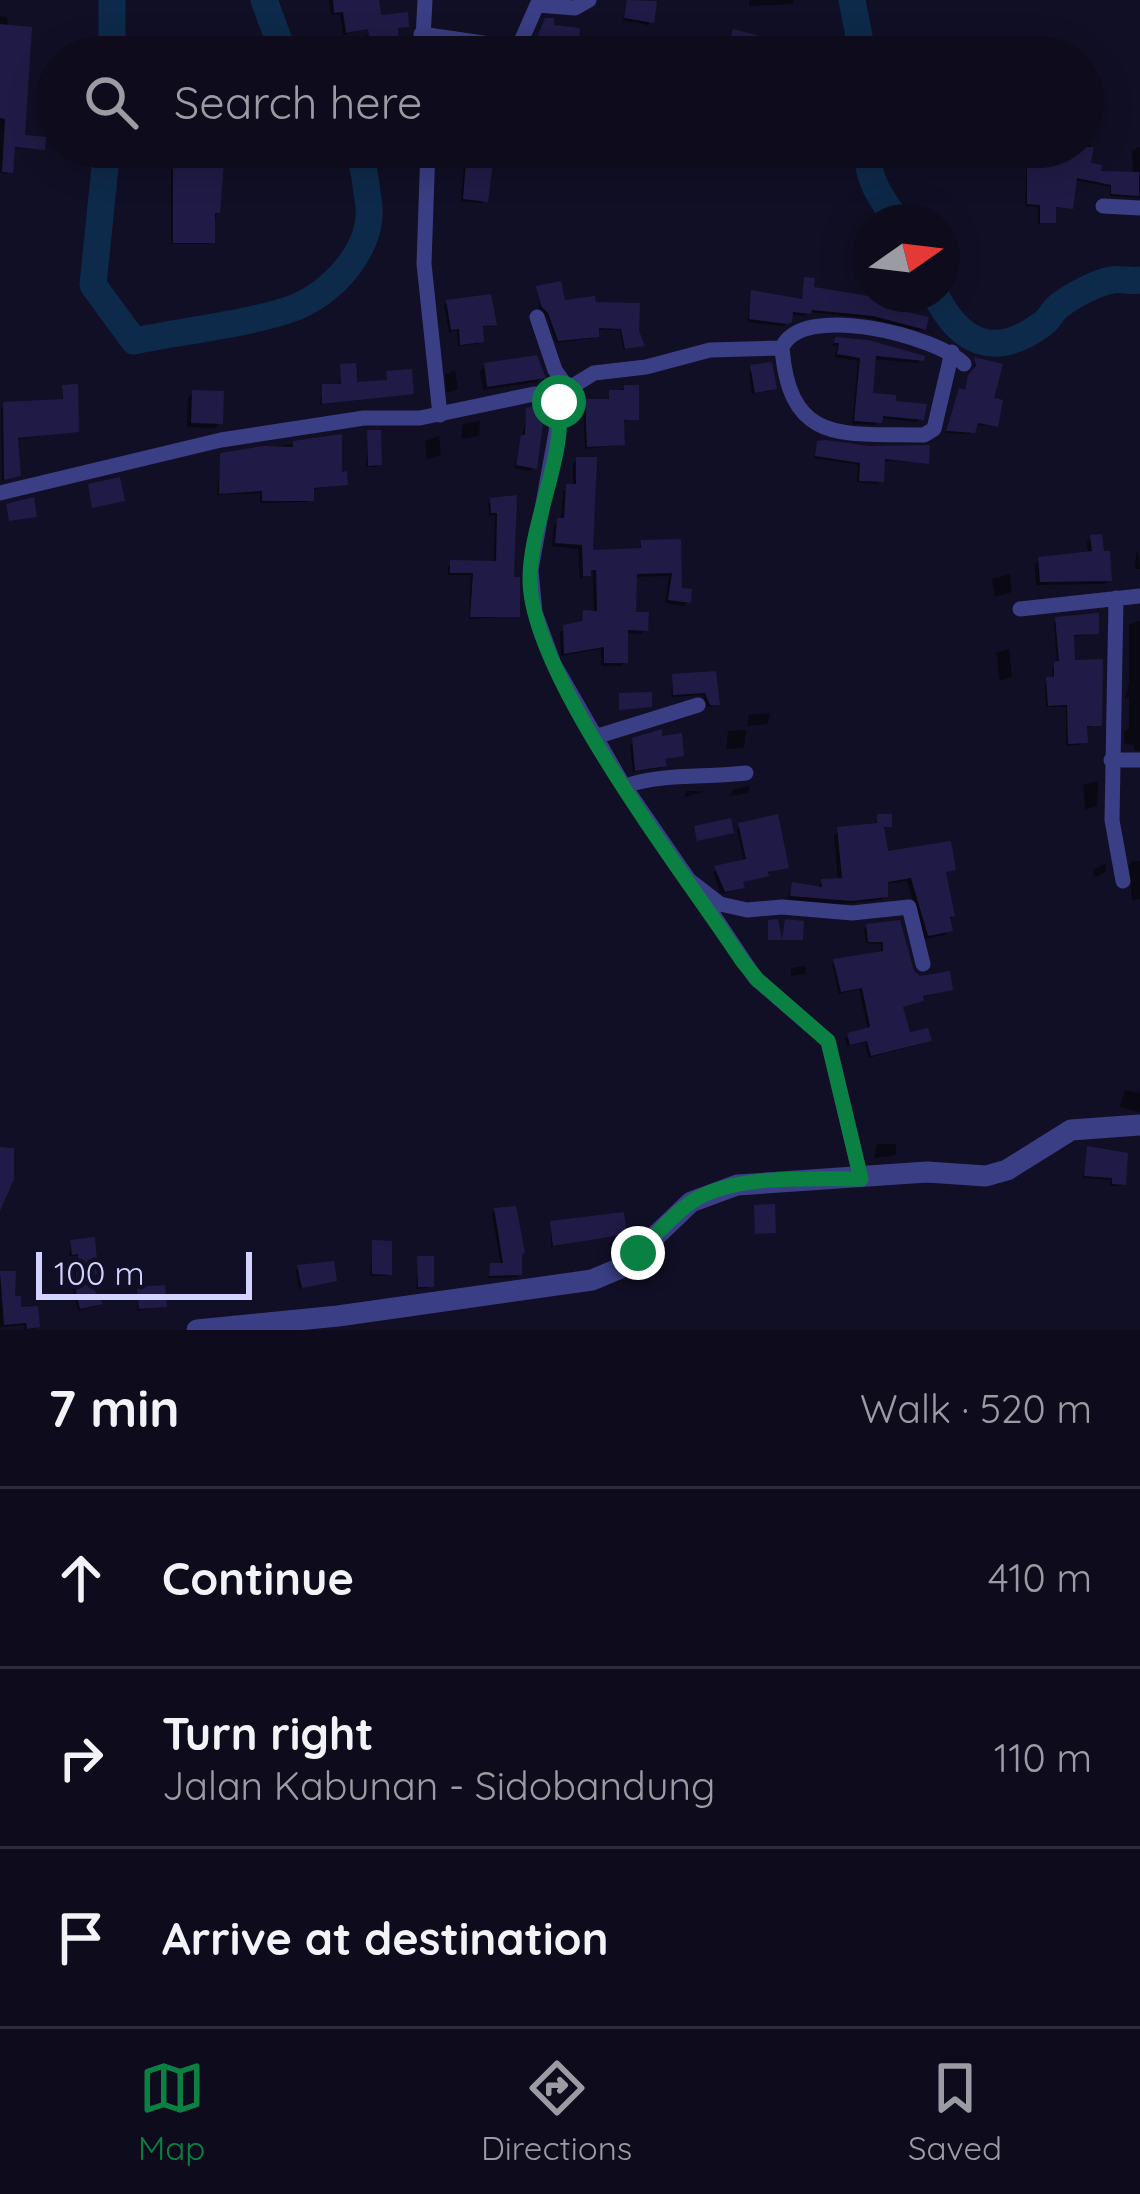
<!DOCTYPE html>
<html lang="en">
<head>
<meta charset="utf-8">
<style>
  body { margin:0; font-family:Quicksand,sans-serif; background:#161425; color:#f1f3f6 }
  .compass { position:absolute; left:852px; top:204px; width:108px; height:108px; border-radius:50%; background:#0d0b1c; box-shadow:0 6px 30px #0003; rotate:76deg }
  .scale { position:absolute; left:36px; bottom:30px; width:216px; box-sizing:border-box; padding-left:12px; border:6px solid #d4d3ff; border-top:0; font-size:33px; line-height:42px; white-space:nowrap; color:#d4d3ff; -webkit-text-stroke:9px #110f25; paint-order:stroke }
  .stop { position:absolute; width:36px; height:36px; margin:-27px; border:9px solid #0b8043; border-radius:50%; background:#fff }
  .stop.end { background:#0b8043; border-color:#fff; box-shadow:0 3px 12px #0008 }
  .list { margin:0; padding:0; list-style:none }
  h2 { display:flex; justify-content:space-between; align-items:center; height:156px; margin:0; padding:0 48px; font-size:51px }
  h2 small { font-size:39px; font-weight:400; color:#9a9ba3 }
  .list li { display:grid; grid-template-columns:78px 1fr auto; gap:36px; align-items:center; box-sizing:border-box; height:180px; padding:0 48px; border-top:3px solid #2d2b3b }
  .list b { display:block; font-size:45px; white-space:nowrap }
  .list p { margin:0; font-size:39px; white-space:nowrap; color:#9a9ba3 }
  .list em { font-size:39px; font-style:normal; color:#9a9ba3 }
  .icon { flex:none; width:66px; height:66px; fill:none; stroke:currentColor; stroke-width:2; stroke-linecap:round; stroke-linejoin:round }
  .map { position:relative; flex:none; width:1140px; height:1330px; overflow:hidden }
  .search { position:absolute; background:#0d0b1c; box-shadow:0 6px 30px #0003; left:36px; right:36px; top:36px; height:132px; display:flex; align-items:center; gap:30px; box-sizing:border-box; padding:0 42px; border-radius:66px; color:#9a9ba3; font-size:45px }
  .sheet { height:696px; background:#0d0b1c }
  nav { display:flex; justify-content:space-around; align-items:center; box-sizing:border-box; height:168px; border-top:3px solid #2d2b3b; background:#0d0b1c; font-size:33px; color:#9a9ba3 }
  nav a { display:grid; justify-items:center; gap:6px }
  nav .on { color:#0b8043 }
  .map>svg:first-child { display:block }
  .shadow { fill:#0007 }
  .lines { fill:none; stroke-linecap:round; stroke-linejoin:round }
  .river { stroke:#0e2a4a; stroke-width:27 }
  .building { fill:#201b46 }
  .minor { stroke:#3a3e84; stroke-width:15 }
  .tertiary { stroke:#3a3e84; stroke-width:21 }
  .route { stroke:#0b8043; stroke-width:15 }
</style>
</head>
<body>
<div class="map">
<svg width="1140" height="1330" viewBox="0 0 1140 1330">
  <rect width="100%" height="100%" fill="#110f25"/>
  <path class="shadow" d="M329,0h44l-1,27 -29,8 -3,-21 -9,1z
    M628,0l26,4 -6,21 -25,-5z
    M749,0h44v4l-44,2z
    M0,16l7,1 15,121 20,11 -30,-1 -4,26 -7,-1 -1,-5z
    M381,21l25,5 -11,4 -2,26 -24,1 -3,-21z
    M734,32l28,19 -3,3 -31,-9z
    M1083,144l8,1 -3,21 9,8 36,1 -1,-25 8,-3v51l-30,-2v-9l-36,-7 -3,27 -18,1v13l-15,3v-17l-13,-1 2,-59h56z
    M177,147h35l5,65 -8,32h-38v-74l6,-3z
    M448,147h43l-9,56 -21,-2 4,-45 -17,-2z
    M806,280l5,10 112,38 -3,3 -53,-13 -58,-6 -4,4 -15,-2v7l-7,5 -36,-4 5,-29 48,8z
    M538,289l24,14 74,28 5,14 -18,5 -3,-20h-24l-2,8 -38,5 -9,-27 -8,-8z
    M447,303l47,21 -14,4 -2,16 -20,2 -1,-15 -8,1 -5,-26z
    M836,341l86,18 -4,4 -46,-4 -2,36 51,23 -4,4 -37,-4 -5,7 -23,-1 6,-63 -23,-4 2,-11h-5z
    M975,361l24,6 -8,33 4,26 -21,-1 -4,9 -25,-1 12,-38 7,-3 10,-20z
    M485,366l57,11 -5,5 -54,8 -3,-19z
    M341,367l13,18 31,-2 3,-9 23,19 -91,12 3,-18h17z
    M752,368l22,20 -3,3 -19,3 -3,-23z
    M455,370l3,19 -11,4 -2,-18z
    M63,388l13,43 -61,9 2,35 -15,6 -1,-73 60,-6z
    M625,388l11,30 -15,4 1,22 -37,5 -2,-44 24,-3 3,-9z
    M193,393l27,30 -6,5 -27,-1 1,-29z
    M528,411l6,56 -3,4 -17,-3z
    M480,421l-1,15 -18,3 2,-15z
    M368,433l11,31 -3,3h-10z
    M439,436l2,19 -14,4 -2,-18z
    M294,444l45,31 6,9 -34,6 -3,12 -48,1v-10l-43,2 4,-40z
    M818,444l108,18 -44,-1 -4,23 -21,-2 1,-17 -44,-7z
    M578,460l11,94 49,-3 4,-8 36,-1 1,48 9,11 -5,5 -18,-3 4,-27 -35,1 -1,37 12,15 -4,5 -16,-1v28l-4,5h-20v-17l-40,7 -1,-24 19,-7 5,-12h10l-1,-44 -13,10 -2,-30 -26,-3 2,-21 7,-4 2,-30 10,-4v-23z
    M514,499l-3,81 6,36 -48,3 2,-44h-23v-9l46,-2 1,-49h-6l-1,-12z
    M1092,538l17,42 -4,4 -69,1 -1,-21 4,-4 49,-6 -1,-12z
    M1138,551l2,18h-5l1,-15z
    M1010,574l2,18 -17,5 -3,-18z
    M1057,620l39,13 -25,4 1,26 27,62 -15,3 -3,17 -15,1v-39h-20l-1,-24 8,-3 -1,-12 5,-5 -3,-40z
    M1140,621v130l-6,-1v-5l-10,-1v-12l5,-3v-31h-4l4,-14v-59z
    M1009,649l3,28 -12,4 -4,-28z
    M714,674l2,29 -3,3 -6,1 -4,-12 -32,2 2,-20z
    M770,713l-2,11 -21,2 2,-11z
    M746,730l-2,18 -18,1 2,-18z
    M659,739l22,16 -18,5 -2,8 -28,4 -3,-28z
    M1098,781l-1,25 -12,4 -2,-25z
    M750,786l-2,7 -17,3 2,-7z
    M687,791h16v1l-19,5z
    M878,817l11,9 -7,4 3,24 68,15 -10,5 9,42 -7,19 -21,4 -17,-58 -22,3v12l-4,4 -41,4 -53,-5 6,-14 25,2 4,-5 16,-1 -4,-46 5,-5 34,-3z
    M740,825l45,42 -44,16 -2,7 -18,4 -8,-22 31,-10 -7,-33z
    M1132,861h8v38l-8,1 -3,-35z
    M1105,864l1,8 -12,5 -1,-8z
    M898,923l15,52 37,14 -62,19 19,28 21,4 -3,3 -57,15 -3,-16 -18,4 -2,-8 23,-8 -9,-41 -20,5 -7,-30 49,-9v-11l-15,-1 -2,-14z
    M805,966l1,8 -15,2v-8z
    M1140,1089v23l-20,-5 5,-17 14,3z
    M877,1144h19v11l-22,3z
    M1088,1149l35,34 -3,3h-10l1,-6 -28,-2z
    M495,1211l24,63 -3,3 -28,1 3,-12h10l-9,-52z
    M551,1224l73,9 -73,14z
    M71,1243l24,30 -12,4 17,27 -3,2 -19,5 -5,-20 4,-35h-8z
    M373,1243l16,30 -3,3h-16z
    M418,1259l13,26 -3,3 -12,1z
    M299,1268l35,12 -35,9 -3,-19z
    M0,1274h12v25l6,11 19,16 -3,3 -9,1 -1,-5 -24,2z
    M139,1290l25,16 -27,5z"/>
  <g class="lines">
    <path class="river" d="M264,0l21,57
      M852,0l11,57
      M112,57v-57
      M107,147l-14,138 41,56c48,-10 108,-16 154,-31 44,-14 89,-64 80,-111 -3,-18 -3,-37 -14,-52
      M868,147c-3,29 13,53 31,75
      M935,294c24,48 58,66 106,31 9,-5 11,-15 19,-20 12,-9 37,-23 52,-25 9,-2 18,2 28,0"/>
  </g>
  <path class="building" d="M333,0h46l2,15 27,-3 1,15 -11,1 1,26 -28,3 -3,-28 -22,4 -3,-21 -9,1z
    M627,0l30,1 -3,22 -30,-5z
    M545,18h9v7l26,3 -2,17h-6l-2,12h-41z
    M0,24l32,3 -7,108 21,2 -1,13 -30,-3 -2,26 -11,-1 3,-53 -5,-1z
    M733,29l35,9 -4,14 -35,-9z
    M179,147h35v17l10,-1 -4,50h-5v30h-42v-79h6z
    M467,147h28l-7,55 -25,-3z
    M1027,147h67l-3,16 11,2 -1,6 38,1v24l-28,-2v-9l-34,-7 -4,31 -17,-2v16h-16v-18l-13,-1z
    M804,277l11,1 -1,9 61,10 33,11 -1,4 22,5 -3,13 -53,-14 -61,-6 -1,4 -18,-2 -1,10 -4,2 -39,-5 2,-29 51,9z
    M561,281l4,19 30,-4 1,6 44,1 -1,28 6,15 -20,3 -4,-20 -22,-1v9l-41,4 -10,-28 -7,-7 -5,-20z
    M491,294l6,31 -14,1 1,16 -24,3 -1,-16 -8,1 -5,-30z
    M835,337l33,3 57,16 -1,5 -48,-5 -3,37 23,2v6l31,3 -3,16 -41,-4 -1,7 -28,-2 6,-63 -23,-4 2,-11h-5z
    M537,355l9,23 -59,9 -3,-24z
    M974,357l29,7 -9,34 9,2 -5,27 -20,-4 -3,10 -29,-2 13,-43 6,2 3,-15 8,-9z
    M772,362l5,27 -22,4 -5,-28z
    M356,363l1,19 30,-2 -1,-9 26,-2 2,25 -92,10v-20h19l-1,-20z
    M78,384l1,48 -61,6 3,38 -17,4 -1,-78 60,-3 -1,-14z
    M624,385h15v35h-15l1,25 -38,2 -2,-48h24v-9h15z
    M192,390l32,1 -1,33 -32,-1z
    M534,406l11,2 -8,61 -21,-4 5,-30h4l1,-27z
    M367,430h14l1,35 -14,1z
    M342,434v38l5,-1 1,14 -34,3v13h-52v-10l-43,3 1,-41 44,-7 29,1v-6z
    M825,440l44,6 61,-1 -1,19 -44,-5 -1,23 -25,-1 1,-18 -45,-7 2,-15z
    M576,457h21l-4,93 48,-2v-8l40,-1 1,49 10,1 -1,14 -23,-3 4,-27 -35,1 -1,38h13l-1,19 -20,-1v33h-24v-16l-40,7 -1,-29 19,-4 1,-11 14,1 -1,-41h-5v6h-8l-1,-31 -27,-2 2,-25h7l2,-34h10z
    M120,477l5,24 -33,7 -4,-24z
    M517,495l-3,82h6v40h-50l3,-44h-23v-13l46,1 1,-48h-6l-1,-15z
    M34,497l3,20 -28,4 -3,-17z
    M1102,534l2,17h6l2,30 -72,1 -2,-25 54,-6 -2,-16z
    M1099,613v21l-25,1 1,25 28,-1 -1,67h-15l1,17 -20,1 -1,-39 -19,1 -2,-29h8v-15l5,-1 -4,-44z
    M716,671l4,34h-10l-5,-12 -32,2 -1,-21z
    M652,692v15l-33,3v-17z
    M662,729v7l20,-3 2,23 -19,3 2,7 -32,5 -3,-33z
    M778,814l11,54 -21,4 1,4 -26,6 2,6 -20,4 -11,-26 32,-7 -8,-36z
    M877,814h15v13h-8l4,24 63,-10 5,29 -10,2 9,44 -5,1 3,14 -25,5 -17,-58 -23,4v15l-36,4 -62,-5 2,-14 30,5 -1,-8 21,-1 -5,-51 40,-4z
    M731,818l3,15 -37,8 -3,-15z
    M778,919l4,21 3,-21 19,2 -1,19h-35v-20z
    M900,920l14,51 6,5 30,-5 3,19 -30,6 1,5 -21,6 7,25 18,-4 4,13 -61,15 -4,-15 -17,4 -3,-12 23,-6 -8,-39 -21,4 -8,-33 50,-8v-9h-15l-2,-18z
    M1087,1146l41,7 -2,32 -14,-1v-6l-28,-2z
    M0,1147l14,1v31l-14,32z
    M775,1204l1,29 -21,1 -1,-29z
    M516,1206l9,47 -3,1v21l-33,1 1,-13h13l-9,-55z
    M624,1212l3,22 -74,12 -3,-25z
    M95,1237l3,37 -12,2 17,28 -23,5 -5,-22 3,-33 -6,1 -2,-15z
    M372,1240l20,1v34l-20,-1z
    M417,1256h17v31h-16z
    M334,1261l3,20 -35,7 -5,-23z
    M0,1271h16l-1,25h6v11l17,-1 2,21 -13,2 -1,-6 -22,2z
    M165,1285l2,22 -28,2 -2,-22z"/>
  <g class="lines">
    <path class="minor" d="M421,34l97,14 19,-43 38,3 14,-8
      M422,57l3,-57
      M428,147l-4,117 16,151
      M1103,206l37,2
      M537,317l18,53 12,17
      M952,352l-18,77 -10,6c-79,-2 -134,12 -142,-87 19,-47 155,-12 182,16
      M555,397l39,-24 52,-6 64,-17 72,-2
      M0,493l221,-53 143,-22h56l114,-24 21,3 5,13 -29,160 4,42 19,52 67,117 68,99 31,24 27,6 35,-3 70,6 57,-6 14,57
      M1116,598l-4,222 11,61
      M1020,609l120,-13
      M595,737l103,-32
      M1111,760h29
      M625,786c38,-13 80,-8 121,-13
      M698,892l58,87 72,62 33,138"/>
    <path class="tertiary" d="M197,1330l141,-14 254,-36 31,-13 68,-65 46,-17 190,-13 59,4 21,-6 64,-40 69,-5"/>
  </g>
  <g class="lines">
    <path class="route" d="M559,402c7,56 -30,122 -29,180 3,98 156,293 213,380l14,17 71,62 33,138c-48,0 -128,-5 -168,22 -20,13 -38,35 -55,52"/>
  </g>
</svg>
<svg class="compass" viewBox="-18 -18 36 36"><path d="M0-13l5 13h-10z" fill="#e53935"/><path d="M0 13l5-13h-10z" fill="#9a9ba3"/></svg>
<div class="scale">100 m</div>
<div class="stop" style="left:559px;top:402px"></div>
<div class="stop end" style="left:638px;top:1253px"></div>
<div class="search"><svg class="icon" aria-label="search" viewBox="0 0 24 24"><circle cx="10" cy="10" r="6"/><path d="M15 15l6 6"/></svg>Search here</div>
</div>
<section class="sheet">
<h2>7 min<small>Walk · 520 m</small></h2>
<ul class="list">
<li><svg class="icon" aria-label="ahead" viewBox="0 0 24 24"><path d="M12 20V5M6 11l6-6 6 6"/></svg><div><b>Continue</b></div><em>410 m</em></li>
<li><svg class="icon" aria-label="right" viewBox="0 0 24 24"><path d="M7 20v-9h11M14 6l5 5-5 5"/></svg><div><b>Turn right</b><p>Jalan Kabunan - Sidobandung</p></div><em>110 m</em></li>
<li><svg class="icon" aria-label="arrive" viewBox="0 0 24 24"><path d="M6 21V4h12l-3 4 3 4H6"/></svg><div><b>Arrive at destination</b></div></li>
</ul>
</section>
<nav>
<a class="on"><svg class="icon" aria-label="map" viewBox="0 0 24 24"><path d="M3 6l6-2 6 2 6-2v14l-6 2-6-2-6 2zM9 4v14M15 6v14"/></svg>Map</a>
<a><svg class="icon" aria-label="directions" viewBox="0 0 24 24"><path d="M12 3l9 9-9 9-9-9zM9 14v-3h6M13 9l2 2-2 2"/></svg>Directions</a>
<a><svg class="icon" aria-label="saved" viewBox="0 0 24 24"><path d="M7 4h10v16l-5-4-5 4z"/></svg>Saved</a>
</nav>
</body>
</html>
